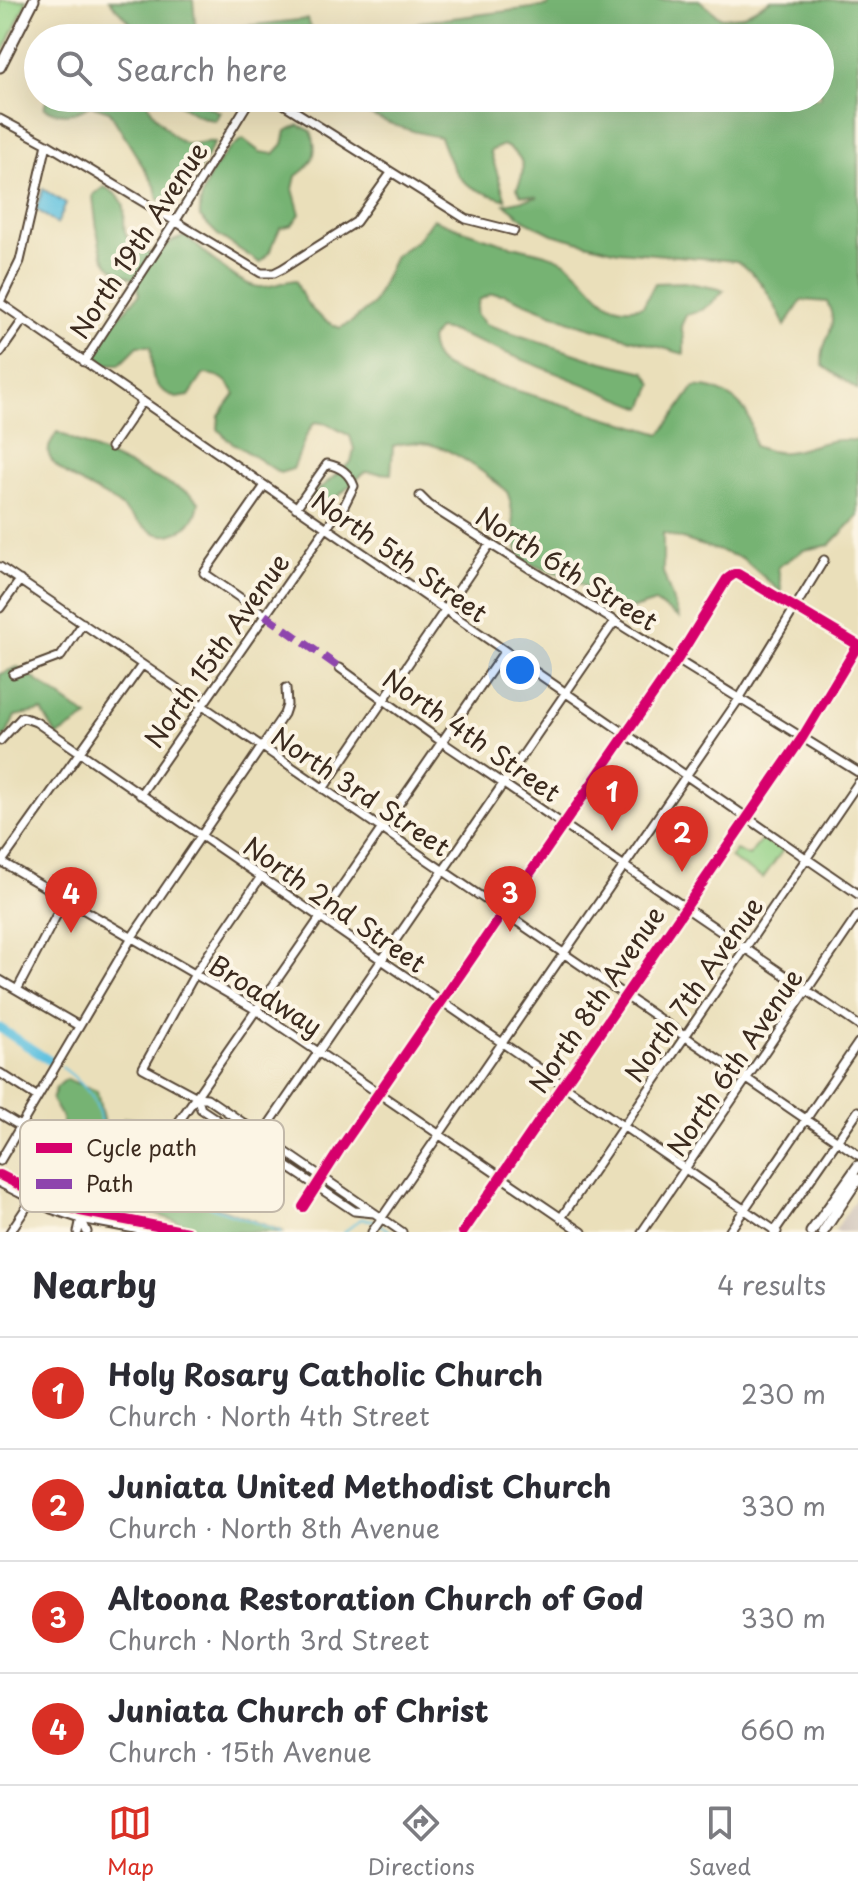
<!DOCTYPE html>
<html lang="en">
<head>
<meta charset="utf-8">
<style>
  body { margin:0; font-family:"Playpen Sans",sans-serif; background:#f7f7f7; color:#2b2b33 }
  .you { position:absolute; left:520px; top:670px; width:28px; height:28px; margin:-20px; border:6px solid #fff; border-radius:50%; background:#1a73e8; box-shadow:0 0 0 12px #1a73e833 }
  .badge { display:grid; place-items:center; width:52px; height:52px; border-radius:50%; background:#d93025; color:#fff; font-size:26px; font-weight:700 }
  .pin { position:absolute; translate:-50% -66px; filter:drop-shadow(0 2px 4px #0008) }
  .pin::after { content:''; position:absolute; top:42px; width:28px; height:24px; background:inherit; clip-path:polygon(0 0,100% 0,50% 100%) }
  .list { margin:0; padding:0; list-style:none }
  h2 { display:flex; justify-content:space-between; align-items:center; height:104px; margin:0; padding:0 32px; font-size:34px }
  h2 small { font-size:26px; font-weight:400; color:#7c7c81 }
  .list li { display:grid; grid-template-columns:52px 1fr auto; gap:24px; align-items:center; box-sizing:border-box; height:112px; padding:0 32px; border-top:2px solid #e1e1e2 }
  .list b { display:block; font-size:30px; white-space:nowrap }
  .list p { margin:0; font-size:26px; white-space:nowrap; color:#7c7c81 }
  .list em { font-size:26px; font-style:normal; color:#7c7c81 }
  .icon { flex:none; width:44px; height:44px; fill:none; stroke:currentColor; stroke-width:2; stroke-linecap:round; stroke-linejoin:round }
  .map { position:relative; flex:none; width:858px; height:1232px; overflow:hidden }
  .search { position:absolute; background:#fff; box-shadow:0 8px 32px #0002; left:24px; right:24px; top:24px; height:88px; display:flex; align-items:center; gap:20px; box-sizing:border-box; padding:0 28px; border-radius:44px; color:#7c7c81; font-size:30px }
  .sheet { height:552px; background:#fff }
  nav { display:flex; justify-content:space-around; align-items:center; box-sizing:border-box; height:112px; border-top:2px solid #e1e1e2; background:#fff; font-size:22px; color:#7c7c81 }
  nav a { display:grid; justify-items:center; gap:4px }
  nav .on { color:#d93025 }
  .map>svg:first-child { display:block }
  .industrial { fill:#cec2b9 }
  .green { fill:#93d186; stroke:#677e52; stroke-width:2 }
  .forest { fill:#76b373; stroke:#586e48; stroke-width:2 }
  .water { fill:#62c2e0; stroke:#4e767f; stroke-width:2 }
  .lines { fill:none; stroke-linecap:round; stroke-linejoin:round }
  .stream { stroke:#62c2e0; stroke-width:2 }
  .river { stroke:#62c2e0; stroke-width:9 }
  .minor-casing { stroke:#554535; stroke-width:11 }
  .major-casing { stroke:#554535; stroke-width:13 }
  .minor { stroke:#fff; stroke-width:7 }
  .major { stroke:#fff; stroke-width:9 }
  .quiet { stroke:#8e44ad; stroke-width:8; stroke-dasharray:16 8; stroke-linecap:butt }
  .cycleway-casing { stroke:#fcf5e5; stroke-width:15 }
  .cycleway { stroke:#d6006c; stroke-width:10 }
  .labels { text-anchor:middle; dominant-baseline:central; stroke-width:8; stroke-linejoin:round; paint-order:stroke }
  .street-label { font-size:26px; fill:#3b2a1e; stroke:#fcf5e5 }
  .key { fill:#fcf5e5; stroke:#c2b8a9; stroke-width:2 }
  .key-label { font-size:22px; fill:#3b2a1e }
</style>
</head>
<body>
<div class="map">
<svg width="858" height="1232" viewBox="0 0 858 1232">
  <rect width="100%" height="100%" fill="#fcf5e5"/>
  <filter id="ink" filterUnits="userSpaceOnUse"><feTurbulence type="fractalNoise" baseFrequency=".0125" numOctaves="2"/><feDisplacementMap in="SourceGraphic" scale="16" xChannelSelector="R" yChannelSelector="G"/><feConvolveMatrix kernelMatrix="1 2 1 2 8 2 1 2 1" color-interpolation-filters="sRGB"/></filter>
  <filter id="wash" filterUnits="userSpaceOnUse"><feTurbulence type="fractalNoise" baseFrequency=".006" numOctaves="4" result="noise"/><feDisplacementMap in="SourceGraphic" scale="32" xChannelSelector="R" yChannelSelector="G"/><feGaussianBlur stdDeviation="1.8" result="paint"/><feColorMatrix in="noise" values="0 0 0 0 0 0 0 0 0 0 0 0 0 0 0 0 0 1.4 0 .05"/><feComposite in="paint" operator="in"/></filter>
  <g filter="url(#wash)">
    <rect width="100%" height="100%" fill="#eadfba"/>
    <path class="industrial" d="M858,1195v37h-24z"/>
    <path class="green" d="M0,0h27l-27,60z
      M761,840l22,10 -20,28 -33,-20 6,-8 13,6z
      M124,1118l25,2 -3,45 -20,-1 -5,-5z"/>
    <path class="forest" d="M109,0h84l3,32 11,6h-56l-23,-17z
      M549,0h150l22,18 21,-2 29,-16h87v390l-35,-24c-5,-27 19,-35 4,-64l-25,-2 -17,26c-12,-25 -24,-51 -49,-65l-118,-10 -41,-10 -25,-7 -26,-13 -21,-17 33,-7 -17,-2 -4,-7c11,-20 6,-34 -14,-43l-13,6 16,49c-45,-14 -50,-19 -66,-63 -36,-6 -69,-19 -99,-39h479v-60h-439l39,-16 128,-16z
      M307,19l7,13 10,6h-109l30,-12z
      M47,98h97c6,11 30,46 45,46 9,0 15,-3 26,-2l-32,56 -13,4 -12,-2 -3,-14 -46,-75 -19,-6c-13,11 -31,11 -46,3z
      M169,98l25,2 26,12 -5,9 -19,-6z
      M299,125l12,6c8,21 3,33 -15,45l-3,13 7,25 -8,11 -12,3 -11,25 -9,10 -42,-28 -18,-18c-2,-28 19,-64 43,-78l17,13 14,2 9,-10 3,-13z
      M104,187c38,17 7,37 29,57 6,5 15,8 23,12l16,-15 14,-5c17,14 51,49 73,51 12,1 24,-6 37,-7 7,24 21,39 44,48l13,-7 20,-17 22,-48 22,-16 16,-21c25,10 50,18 76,26 19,5 43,8 59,19 28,20 34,53 75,42l12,-23 29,-1 40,8c-12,14 -19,21 -38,25l-5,11 3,13v15l-106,-30 -74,-30h-13l-12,6 -3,14 9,10 106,35 54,13 8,12 -10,24 -192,-77 -13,-2 -8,10c3,26 13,27 35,36l196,59 33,-47c20,-2 49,12 56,34 2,8 3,17 4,25 35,14 45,1 77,-5 8,-2 19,-1 27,0v75l-28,29 -26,5 -26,17 4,26 -40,-35 -79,-25v39l16,46 -24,-16c-10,3 -20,8 -30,6 -21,-3 -39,-24 -59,-32 -13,-5 -36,-9 -45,-19 -8,-8 -6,-50 -14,-65 -4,-6 -14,-11 -19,-16 -28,-21 -60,-42 -95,-30l-2,28 -26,-2 -31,28 -13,4 -11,-7 41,-35 3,-13 -4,-13 -22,-12 -13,-2c-12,14 -14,31 -22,47l-13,4 -53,-34 -9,-10 1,-13 16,-22c-8,-15 -15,-19 -31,-20l-15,22 -13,2c-31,-14 -22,-24 -25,-52h-13l-18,18h-14l-9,-8 5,-21 37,-40 -1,-14c-28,-13 -35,-14 -40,-46 -2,-14 -4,-26 -5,-40z
      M57,432l132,61 10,9c-2,13 -5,18 -15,26 -29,23 -50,-15 -74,-29 -14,-8 -56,-27 -61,-44 -2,-9 4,-16 8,-23z
      M18,667l70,50 -31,19 -15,-25 -27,5 -9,20 -6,2v-64z
      M66,1079l31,12 13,63 14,19 160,59h-76l-62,-21 -46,-3 -9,-38 -29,-27v-26l-10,-17 4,-12z"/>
    <path class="water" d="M43,189l23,15 -9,20 -21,-15z"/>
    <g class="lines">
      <path class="stream" d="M62,1067c14,10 31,27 36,43 6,19 4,66 29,74 5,1 13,-1 19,0l136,48
        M344,1232l17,-13 12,1 18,12"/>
      <path class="river" d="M0,1028l50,33"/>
    </g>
  </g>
  <g filter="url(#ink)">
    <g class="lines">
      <g class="minor-casing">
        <path id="minor" d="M274,98l192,121 48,12
          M0,119l47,25 214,129h13l8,-4 74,-47 35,-49
          M0,302l20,-41 27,-117
          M0,303l858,591
          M0,353l23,-33
          M84,362l91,-140 76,-124
          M111,447l31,-45
          M264,487l-60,86 61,42
          M420,496l9,9 61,39 368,228
          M0,567l858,588
          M0,608l20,-28
          M340,668l102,74 416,283
          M13,674l48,-18 22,-33
          M0,741l22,-24 14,5 741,510
          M323,789l167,-245
          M140,795l186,-267 18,-22 10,-20c-5,-13 -13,-19 -27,-22l-31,44
          M0,861l258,150 324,221
          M1,863l141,-198
          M260,878l-65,96 -52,94 54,29 10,1 195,134
          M0,980l79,46
          M17,990l48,-91
          M0,1073l36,23
          M197,1097l4,12 153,102 20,2
          M0,1114l20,12
          M0,1161l132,-224 152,-223 3,-9 -1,-17
          M154,1165l25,15 22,-31
          M236,1172l379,-551
          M150,1176l6,-16 15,-27 333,-481
          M303,1207l37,-58 337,-489 50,-81 7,-5h4l120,71 -56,93 -339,494
          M81,1218l6,14
          M561,1218l297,-435
          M10,1232l22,-33
          M78,1232l3,-14
          M372,1232l367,-533 85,-139
          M642,1232l216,-317
          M729,1232l129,-189
          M774,1232l84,-121"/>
      </g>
      <g class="major-casing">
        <path id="major" d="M0,67l34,-67
          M0,1182l51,26 30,10 76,14
          M811,1232l47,-66
          M823,1232l35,-53"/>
      </g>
      <use href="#minor" class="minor"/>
      <use href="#major" class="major"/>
      <path class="quiet" d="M265,615l75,53"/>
      <g class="cycleway-casing">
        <path id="cycleway" d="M0,1175l49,25 31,11 107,21
          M303,1207l37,-58 337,-489 50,-81 7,-5h4l120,71 -56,93 -339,494"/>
      </g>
      <use href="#cycleway" class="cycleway"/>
    </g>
  </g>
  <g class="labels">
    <g class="street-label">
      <text transform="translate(138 240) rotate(-57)">North 19th Avenue</text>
      <text transform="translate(400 556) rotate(35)">North 5th Street</text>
      <text transform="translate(567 568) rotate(32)">North 6th Street</text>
      <text transform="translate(216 650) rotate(-55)">North 15th Avenue</text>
      <text transform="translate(472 735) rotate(35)">North 4th Street</text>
      <text transform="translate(361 791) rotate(34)">North 3rd Street</text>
      <text transform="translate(335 904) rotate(35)">North 2nd Street</text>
      <text transform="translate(693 989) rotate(-55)">North 7th Avenue</text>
      <text transform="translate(266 995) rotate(32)">Broadway</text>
      <text transform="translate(596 999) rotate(-56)">North 8th Avenue</text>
      <text transform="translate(734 1062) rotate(-56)">North 6th Avenue</text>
    </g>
  </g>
  <rect x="20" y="1120" width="264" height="92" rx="12" class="key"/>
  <rect x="36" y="1143" width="36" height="10" fill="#d6006c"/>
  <rect x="36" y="1179" width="36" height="10" fill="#8e44ad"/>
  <g class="key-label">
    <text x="86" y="1156">Cycle path</text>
    <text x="86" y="1192">Path</text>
  </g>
</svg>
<div class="you"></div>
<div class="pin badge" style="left:612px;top:831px">1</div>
<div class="pin badge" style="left:682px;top:872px">2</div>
<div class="pin badge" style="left:510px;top:932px">3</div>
<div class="pin badge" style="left:71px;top:933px">4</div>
<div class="search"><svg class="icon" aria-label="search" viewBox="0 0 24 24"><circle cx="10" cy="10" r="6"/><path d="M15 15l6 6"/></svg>Search here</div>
</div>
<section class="sheet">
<h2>Nearby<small>4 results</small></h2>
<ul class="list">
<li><span class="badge">1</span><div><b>Holy Rosary Catholic Church</b><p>Church · North 4th Street</p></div><em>230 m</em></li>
<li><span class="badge">2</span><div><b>Juniata United Methodist Church</b><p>Church · North 8th Avenue</p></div><em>330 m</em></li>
<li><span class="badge">3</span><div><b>Altoona Restoration Church of God</b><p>Church · North 3rd Street</p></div><em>330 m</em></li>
<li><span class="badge">4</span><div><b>Juniata Church of Christ</b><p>Church · 15th Avenue</p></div><em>660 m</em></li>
</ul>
</section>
<nav>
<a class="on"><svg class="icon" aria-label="map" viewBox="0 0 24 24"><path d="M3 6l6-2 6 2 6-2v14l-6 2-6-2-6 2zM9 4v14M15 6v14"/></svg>Map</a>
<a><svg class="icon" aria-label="directions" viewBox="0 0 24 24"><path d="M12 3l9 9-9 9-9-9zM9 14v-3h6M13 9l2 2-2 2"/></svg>Directions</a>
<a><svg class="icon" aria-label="saved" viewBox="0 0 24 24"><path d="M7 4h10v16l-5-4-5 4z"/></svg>Saved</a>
</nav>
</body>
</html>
